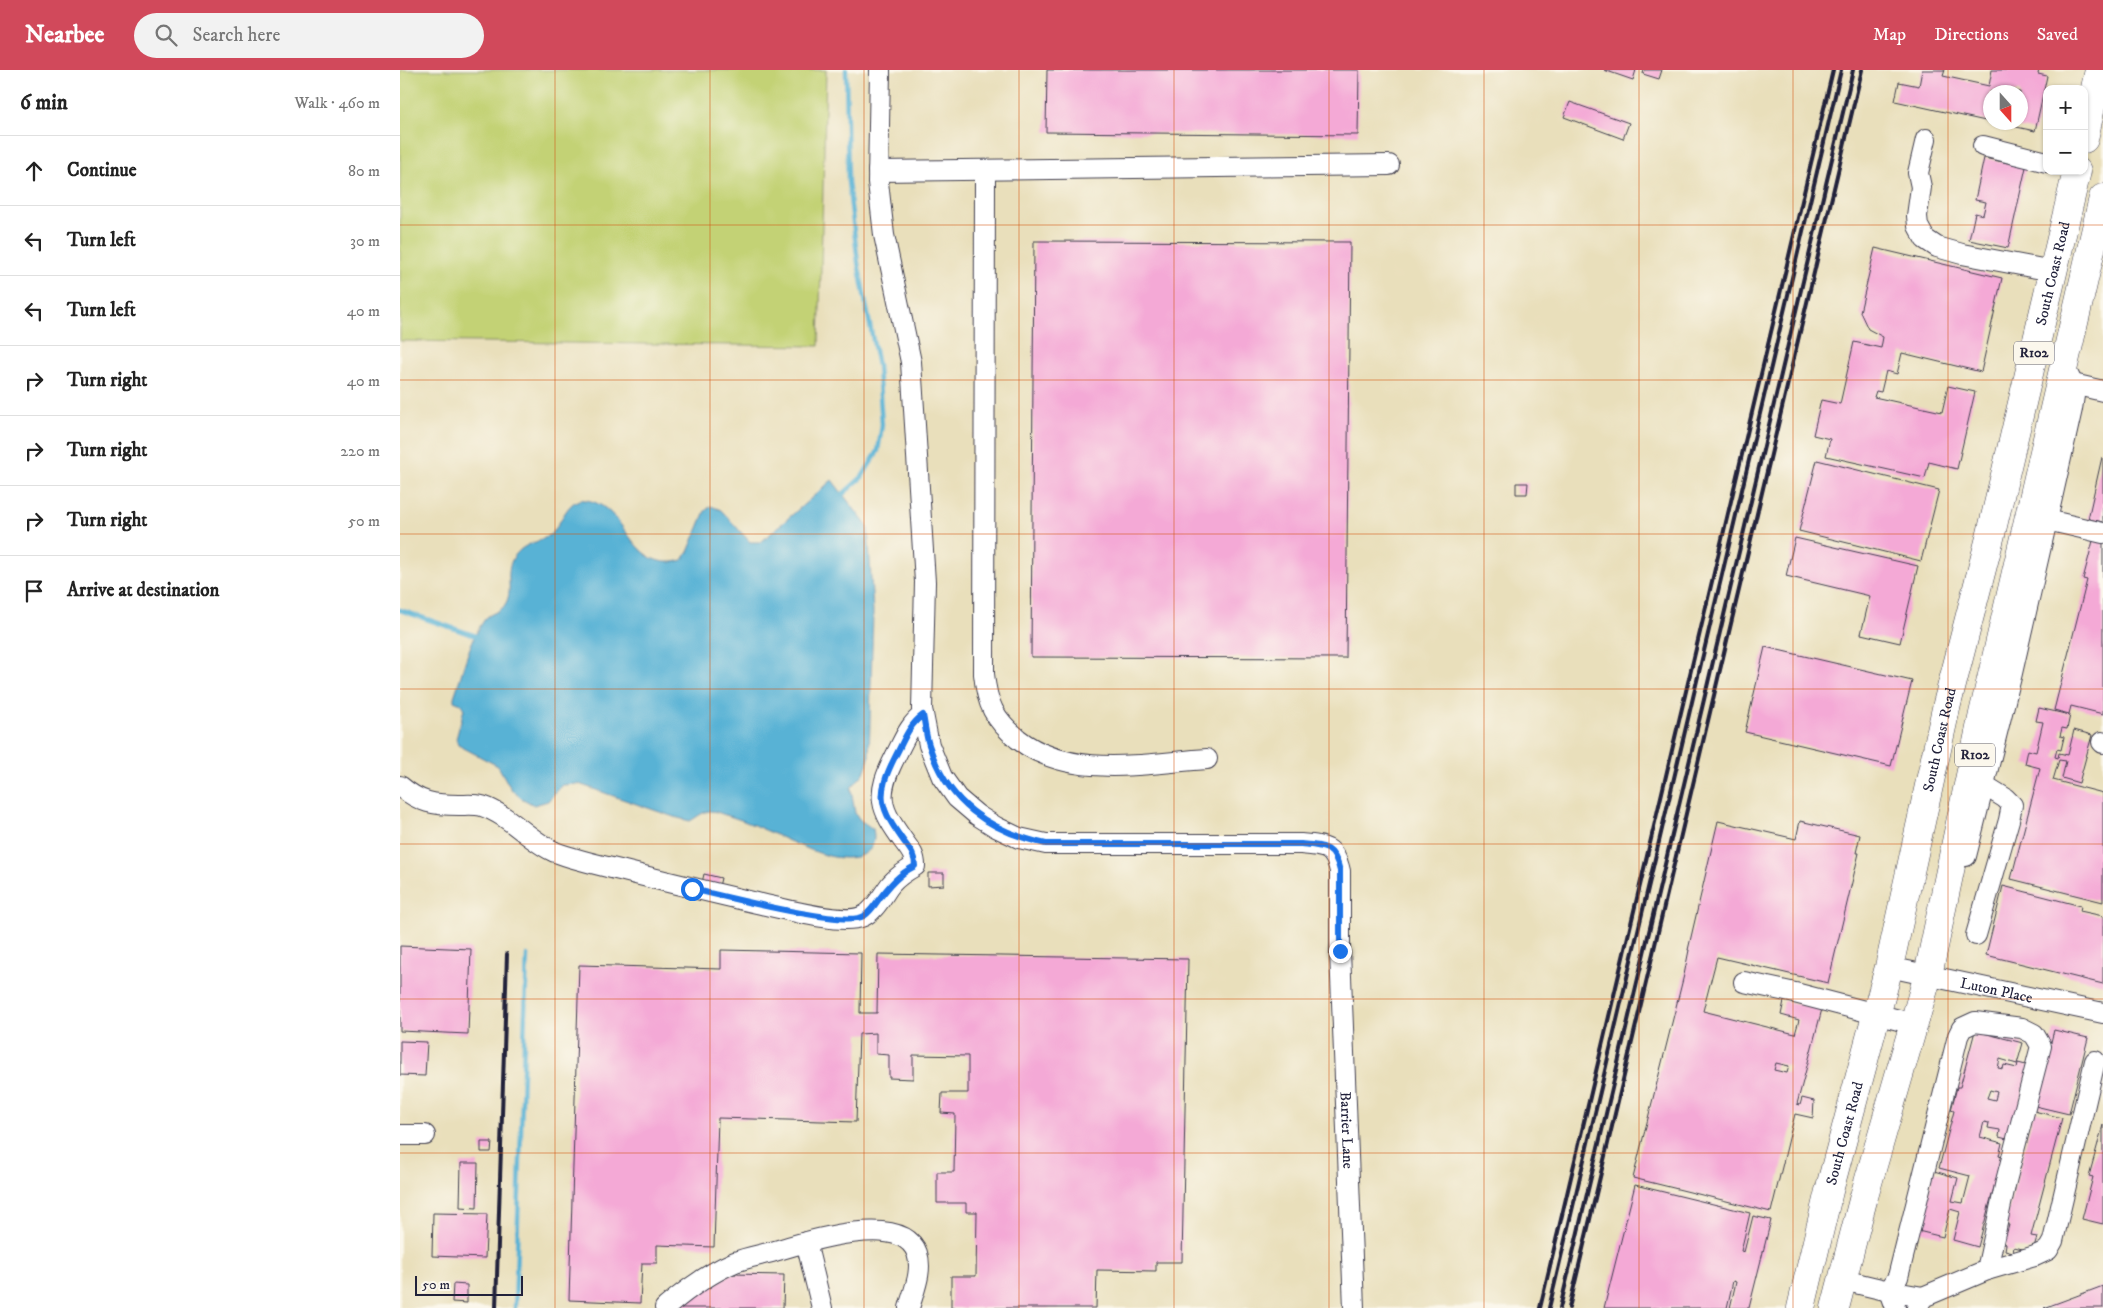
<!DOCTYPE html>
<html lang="en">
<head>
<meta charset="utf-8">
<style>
  body { margin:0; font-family:"IM FELL DW Pica",serif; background:#f2f2f2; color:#222 }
  .controls { position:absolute; right:15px; top:15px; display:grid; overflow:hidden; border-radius:10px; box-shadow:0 1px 4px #0004 }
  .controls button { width:45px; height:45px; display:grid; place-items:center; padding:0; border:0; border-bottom:1px solid #e0e0e0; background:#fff; color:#222; font:25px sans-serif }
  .compass { position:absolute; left:1583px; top:15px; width:45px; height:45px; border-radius:50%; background:#fff; box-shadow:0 1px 4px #0004; rotate:159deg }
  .scale { position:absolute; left:15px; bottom:12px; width:108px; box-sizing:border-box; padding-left:5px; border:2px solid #22223b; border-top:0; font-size:14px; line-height:18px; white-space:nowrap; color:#22223b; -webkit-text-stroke:4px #fbf7ec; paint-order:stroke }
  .stop { position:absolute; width:15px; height:15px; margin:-11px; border:4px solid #1a73e8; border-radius:50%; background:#fff }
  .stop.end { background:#1a73e8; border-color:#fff; box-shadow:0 1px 5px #0008 }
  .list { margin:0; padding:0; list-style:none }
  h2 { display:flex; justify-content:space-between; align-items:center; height:65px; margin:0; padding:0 20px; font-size:21px }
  h2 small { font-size:16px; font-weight:400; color:#767676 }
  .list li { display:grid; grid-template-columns:32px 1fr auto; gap:15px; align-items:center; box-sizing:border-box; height:70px; padding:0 20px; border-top:1px solid #e0e0e0 }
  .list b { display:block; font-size:19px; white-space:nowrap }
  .list em { font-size:16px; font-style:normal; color:#767676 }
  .icon { flex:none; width:28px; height:28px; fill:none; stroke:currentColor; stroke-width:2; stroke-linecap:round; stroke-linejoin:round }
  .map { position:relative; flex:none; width:1703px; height:1238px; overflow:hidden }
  header { display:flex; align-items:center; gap:30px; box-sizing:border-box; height:70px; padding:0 25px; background:#d1495b; color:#fff }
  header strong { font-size:24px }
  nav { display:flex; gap:28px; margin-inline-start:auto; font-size:18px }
  .search { width:350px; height:45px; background:#f2f2f2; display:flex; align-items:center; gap:12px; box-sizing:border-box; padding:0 18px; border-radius:28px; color:#767676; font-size:19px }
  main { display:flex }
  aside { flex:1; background:#fff }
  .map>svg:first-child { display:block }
  .green { fill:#c3d274; stroke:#727a58 }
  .water { fill:#58b2d5; stroke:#3d6a88 }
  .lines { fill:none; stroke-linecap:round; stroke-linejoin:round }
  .stream { stroke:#58b2d5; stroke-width:4.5 }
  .building { fill:#f4a9d6; fill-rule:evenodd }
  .minor-casing { stroke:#403e4e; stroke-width:22 }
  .highway-casing { stroke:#403e4e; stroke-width:29 }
  .minor { stroke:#fff; stroke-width:20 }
  .highway { stroke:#fff; stroke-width:28 }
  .rail { stroke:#22223b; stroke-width:4 }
  .route { stroke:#1a73e8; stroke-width:6 }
  .grid { fill:none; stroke:#d45411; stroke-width:1; stroke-opacity:0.55 }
  .labels { text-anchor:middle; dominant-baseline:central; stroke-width:5; stroke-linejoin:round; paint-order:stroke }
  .shield { fill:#fbf7ec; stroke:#636270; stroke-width:1 }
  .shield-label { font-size:14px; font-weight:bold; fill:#22223b }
  .street-label { font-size:15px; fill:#22223b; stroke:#fbf7ec }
</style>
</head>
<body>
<header>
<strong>Nearbee</strong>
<div class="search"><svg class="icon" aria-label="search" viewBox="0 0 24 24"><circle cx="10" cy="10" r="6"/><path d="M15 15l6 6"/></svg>Search here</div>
<nav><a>Map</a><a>Directions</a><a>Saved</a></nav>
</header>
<main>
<aside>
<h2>6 min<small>Walk · 460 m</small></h2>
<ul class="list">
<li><svg class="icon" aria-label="ahead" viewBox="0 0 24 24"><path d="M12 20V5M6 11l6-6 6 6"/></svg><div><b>Continue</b></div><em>80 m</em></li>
<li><svg class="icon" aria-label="left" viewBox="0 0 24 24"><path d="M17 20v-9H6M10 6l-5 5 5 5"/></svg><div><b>Turn left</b></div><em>30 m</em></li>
<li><svg class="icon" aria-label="left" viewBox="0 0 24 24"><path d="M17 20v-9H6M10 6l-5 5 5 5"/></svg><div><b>Turn left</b></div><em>40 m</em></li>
<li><svg class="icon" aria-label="right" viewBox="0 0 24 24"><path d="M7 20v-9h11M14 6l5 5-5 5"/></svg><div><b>Turn right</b></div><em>40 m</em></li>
<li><svg class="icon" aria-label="right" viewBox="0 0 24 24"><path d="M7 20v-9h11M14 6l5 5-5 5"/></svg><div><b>Turn right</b></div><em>220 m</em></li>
<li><svg class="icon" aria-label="right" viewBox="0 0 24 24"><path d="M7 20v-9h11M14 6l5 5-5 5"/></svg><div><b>Turn right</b></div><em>50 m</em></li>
<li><svg class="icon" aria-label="arrive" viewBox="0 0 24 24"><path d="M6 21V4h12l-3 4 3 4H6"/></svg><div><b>Arrive at destination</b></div></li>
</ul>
</aside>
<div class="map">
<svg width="1703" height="1238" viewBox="0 0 1703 1238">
  <rect width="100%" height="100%" fill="#fbf7ec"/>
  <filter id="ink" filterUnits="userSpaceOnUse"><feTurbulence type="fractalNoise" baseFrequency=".02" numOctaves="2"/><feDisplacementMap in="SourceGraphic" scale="10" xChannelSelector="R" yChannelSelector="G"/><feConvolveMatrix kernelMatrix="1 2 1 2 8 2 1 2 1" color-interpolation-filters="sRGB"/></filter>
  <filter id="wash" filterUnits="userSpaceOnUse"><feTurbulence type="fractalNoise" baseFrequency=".0096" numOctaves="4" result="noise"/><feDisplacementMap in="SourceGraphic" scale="20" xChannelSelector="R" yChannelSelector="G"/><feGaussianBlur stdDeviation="1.12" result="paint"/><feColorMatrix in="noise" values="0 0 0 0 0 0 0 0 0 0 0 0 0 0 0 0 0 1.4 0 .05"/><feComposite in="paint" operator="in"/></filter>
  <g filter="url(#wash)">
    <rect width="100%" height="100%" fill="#e9dfbb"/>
    <path class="green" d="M0,0h426l-7,276 -419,-5z"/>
    <path class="water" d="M432,410l36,47 5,85 -4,147 -5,14 -13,15 4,25 5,7 13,9c7,29 -23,32 -44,27 -34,-9 -66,-30 -100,-40 -5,-1 -13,-5 -18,-5 -8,0 -15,7 -21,10l-16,-4 -95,-33 -17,1 -14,16 -14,4 -13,-7 -10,-9 -13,-23 -40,-21 -2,-6 8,-30 -3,-5 -7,-3v-4c9,-25 15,-57 31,-78 6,-7 16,-6 21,-16 9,-17 -6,-35 14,-53 9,-8 25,-9 33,-18 9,-10 15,-35 33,-32 43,6 43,75 97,60l5,-8 17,-41 6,-5 10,4 29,32h11z"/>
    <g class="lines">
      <path class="stream" d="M443,424l19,-17 16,-26 4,-26 -4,-59 -20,-103 -10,-81 -2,-112
        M0,540l76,26
        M115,1238l12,-353"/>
    </g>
    <g id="blocks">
      <path class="building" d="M647,0h312l-1,65 -312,-3z
        M1204,0h32l-3,10z
        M1244,0h18l-3,9 -16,-5z
        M1522,0h23l-2,6 46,10 3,-16h47l-1,4 9,2 -12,55 -37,-8 22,-1v-30h-30v30l-95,-21 4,-19 20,4z
        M1170,32l59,21 -6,16 -59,-22z
        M1584,88l42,9 -18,81 -39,-8 6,-27 8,2 3,-13 -11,-2z
        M634,171l316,1 -4,416 -315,-1z
        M1475,178l127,30 -21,94 -79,-19 -5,21 -11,-3 -5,21 -5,-1 -2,6 68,15 6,-26 27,6 -18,77 -28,-7 -4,16 -99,-22 4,-17 -17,-4 8,-35 19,4 14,-62 27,6 2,-11 -15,-8 -8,-17z
        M1702,387l1,1v64l-15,-3z
        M1417,390l122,30 -18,71 -122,-30z
        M1116,413h12l-1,11h-11z
        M1694,467l9,2v175l-32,-8 -2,8 -15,-4 33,-130 -4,-1z
        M1395,468l123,28 -18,77 -39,-9 9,-38 -84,-20z
        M1365,577l147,34 -21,85 -146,-34z
        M1639,638l31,7 -3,14 -5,-1 -2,8 4,1 -3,13 -4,-1 -2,8 3,1 1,-5 9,2 6,-25 18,5 -13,48 -17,-5 4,-17 -7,-1 -6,20 50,13v109l-92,-23 29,-111 -15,-4 3,-14 8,2 7,-30 -7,-1z
        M1318,751l78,18 4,-18 60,14 -4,18h3l-31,130 -111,-26 -14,54 92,23 4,-14 -18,-5 3,-14 38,8 -25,95 3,1 2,-7 12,3 -1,17 -18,-4 -24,98 -138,-34 51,-203 5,-25h-1zM1376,993l13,3 -2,7 -13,-3z
        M528,803h16v12l-16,1z
        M304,804l17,4 -3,13 -17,-4z
        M1603,816l78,20 -1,5 23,5v68l-117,-29z
        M0,876l71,3 -3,85 -68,-3z
        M321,880l140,3 -1,60h17l1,-59 310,5 -6,303h-26v9l-59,-1 -1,38h-145v-32h25l1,-64h-11v-9h-29v-31h17l1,-58 -14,-1 1,-20h26v-37l-55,-1v24l-24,-1v-23l-13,-1v-21l-17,1 -3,88 -138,-4 -4,129 -57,-2v18h-15l-2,40 -71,-3 10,-335 142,4z
        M1654,960l34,8 -19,76 -34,-8z
        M1575,961l48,12 -6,21 -17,-5 -2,9 5,1 1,-4 13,3 1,-5 12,3 -19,74 -12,-3 1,-7 -12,-2 1,-5 -5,-1 -4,15 22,6 -3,13 3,1 -24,90 -25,-7 7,-28 -10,-3 -7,28 -25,-6 16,-60 24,7 -6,23 11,2 7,-27 -31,-8 15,-57 -3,-1 6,-23h3zM1590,1020l7,2 -2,8 -8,-2z
        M0,971l27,1 -2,34 -25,-1z
        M1634,1041l28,7 -31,118 6,1 -3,10 -7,3 -13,-3 -1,5 -8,-2 1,-6 -2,-1 5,-18 -4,-1z
        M1703,1055v99l-21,-5 11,-42 -4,-1z
        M81,1072h11l-1,10h-10z
        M61,1093h17l-1,45 -17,-1z
        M1235,1115l115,28 -9,38 3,1 9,-36 18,4 -22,88h-19l6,-26 -3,-1 -6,27h-123z
        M33,1143l54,1 -2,44 -53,-2z
        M331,1204l53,1 -1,33h-108z
        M53,1214l14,1v18l-15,-1z
        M1703,1216v22h-59z"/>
    </g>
  </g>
  <g filter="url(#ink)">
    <use href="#blocks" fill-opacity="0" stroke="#403e4e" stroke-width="1"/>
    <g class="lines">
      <g class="minor-casing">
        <g id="minor">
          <path id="s1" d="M480,0l-2,112 6,53 27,127 14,220 -3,127 7,36 13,32 15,21 20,17 19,12 23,11 27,6h255c24,2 33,2 39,27v80l14,357"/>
          <path d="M1526,69l-8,34 3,14 -4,29 1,10 7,13 12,8 25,7 91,17"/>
          <path d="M1583,76l64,16"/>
          <path d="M585,100l-1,504c3,30 10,45 34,65 52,41 128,24 189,20"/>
          <path d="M478,101l511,-6"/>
          <path d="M1673,314l30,7"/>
          <path d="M1635,448l12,2 25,-111 3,-20 -10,-21"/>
          <path d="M1702,672l1,1"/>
          <path d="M0,716c20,17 34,19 59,19 7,0 16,-1 23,1 28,9 47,35 73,46 24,9 49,14 73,20 43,11 86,21 129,31 23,5 83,22 104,14 13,-4 22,-23 30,-33 7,-8 15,-13 24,-18 0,-10 -4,-15 -10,-23 -26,-36 -30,-47 -9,-88 8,-15 13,-30 27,-40"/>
          <path d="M1566,786l46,-183 35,-153 56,13"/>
          <path d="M1576,865l33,-115 3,-15 -7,-7 -21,-13"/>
          <path id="s2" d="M1489,897l214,46"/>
          <path d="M1344,912l51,11 119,31"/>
          <path d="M0,1065h25"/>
          <path d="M406,1172l16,66"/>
          <path d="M1443,1210l46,11 9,-14 60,-241 4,-8 13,-6 47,6 12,6 7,12 -35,135 -19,89"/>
          <path d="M265,1238c21,-18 44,-35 70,-46 12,-5 27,-7 40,-11 30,-9 127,-40 142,2 6,18 -3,37 -8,55"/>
          <path d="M1495,1238l-6,-17 34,6"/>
          <path d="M1517,1238l6,-11 64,-27 48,-14 13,-6 5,-9 42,-180"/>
        </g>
      </g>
      <g class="highway-casing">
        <g id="highway">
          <path d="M1684,69l15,-69"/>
          <path id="s3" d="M1401,1238l28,-117 60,-224 58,-263 44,-170 86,-363"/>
          <path d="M1435,1238l28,-108 65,-225 55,-261 120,-516"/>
        </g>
      </g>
      <use href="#minor" class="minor"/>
      <use href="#highway" class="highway"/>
      <path class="rail" d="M96,1238l11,-354
        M1140,1238l293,-1238
        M1149,1238l292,-1238
        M1160,1238l293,-1238
        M1169,1238l293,-1238"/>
    </g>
  </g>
  <g class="lines" filter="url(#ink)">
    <path class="route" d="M292,819c28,6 152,39 172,27 6,-4 11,-11 15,-17 11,-14 20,-25 36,-33 0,-10 -4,-15 -10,-23 -26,-36 -30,-47 -9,-88 8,-15 13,-30 27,-40 2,10 3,21 6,30 18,58 60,86 117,99h255c24,2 33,2 39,27v80"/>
  </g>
  <path class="grid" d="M155,0v1238M310,0v1238M464,0v1238M619,0v1238M774,0v1238M929,0v1238M1084,0v1238M1239,0v1238M1393,0v1238M1548,0v1238M0,155h1703M0,310h1703M0,464h1703M0,619h1703M0,774h1703M0,929h1703M0,1083h1703"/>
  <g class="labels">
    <g class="shield">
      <rect x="1614" y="271.5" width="40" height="23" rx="4"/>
      <rect x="1555" y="673.5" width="40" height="23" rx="4"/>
    </g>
    <g class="shield-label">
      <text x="1634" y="283">R102</text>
      <text x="1575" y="685">R102</text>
    </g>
    <g class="street-label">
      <text stroke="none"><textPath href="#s3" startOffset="1065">South Coast Road</textPath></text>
      <text stroke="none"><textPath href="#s3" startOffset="585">South Coast Road</textPath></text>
      <text stroke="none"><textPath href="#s2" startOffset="110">Luton Place</textPath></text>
      <text stroke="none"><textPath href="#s1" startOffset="1409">Barrier Lane</textPath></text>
      <text stroke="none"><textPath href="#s3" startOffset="180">South Coast Road</textPath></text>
    </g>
  </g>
</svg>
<div class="controls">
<button>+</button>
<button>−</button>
</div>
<svg class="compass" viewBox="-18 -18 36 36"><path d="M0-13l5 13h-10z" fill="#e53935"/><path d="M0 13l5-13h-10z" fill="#767676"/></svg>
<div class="scale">50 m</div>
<div class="stop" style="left:292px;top:819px"></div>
<div class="stop end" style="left:940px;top:881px"></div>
</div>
</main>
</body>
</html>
